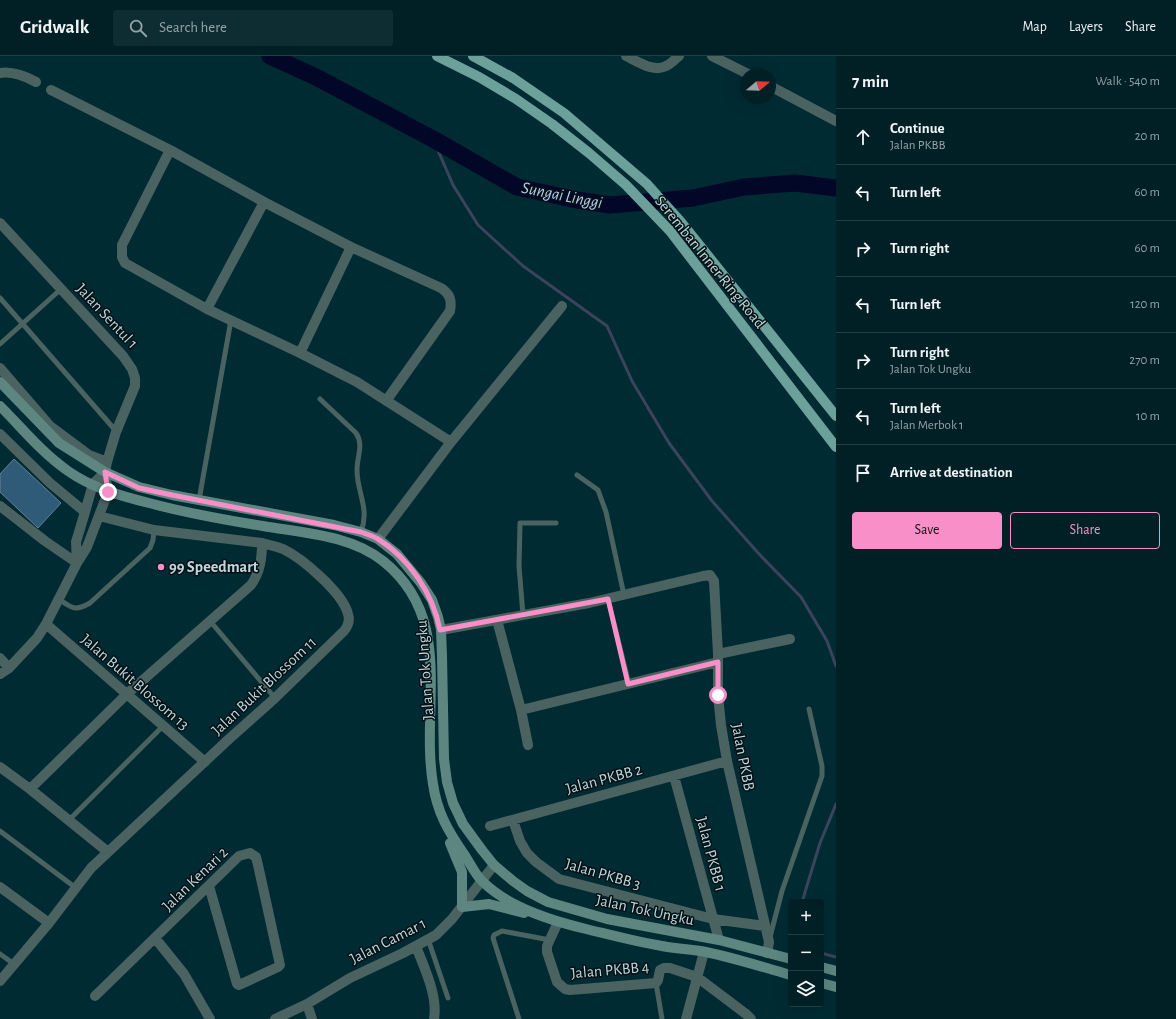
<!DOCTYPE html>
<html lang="en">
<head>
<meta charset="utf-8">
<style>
  body { margin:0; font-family:"Alegreya Sans",sans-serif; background:#0e2d32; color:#f1f3f6 }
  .controls { position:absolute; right:12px; bottom:12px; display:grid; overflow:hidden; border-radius:4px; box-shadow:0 4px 16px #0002 }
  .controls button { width:36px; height:36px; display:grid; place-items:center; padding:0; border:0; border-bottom:1px solid #223e43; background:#002026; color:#f1f3f6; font:20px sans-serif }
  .compass { position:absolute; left:740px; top:12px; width:36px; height:36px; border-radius:50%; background:#002026; box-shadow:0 4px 16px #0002; rotate:71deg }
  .stop { position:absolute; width:12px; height:12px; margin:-9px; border:3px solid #f98fc8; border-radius:50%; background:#fff }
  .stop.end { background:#f98fc8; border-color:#fff; box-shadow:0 1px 4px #0008 }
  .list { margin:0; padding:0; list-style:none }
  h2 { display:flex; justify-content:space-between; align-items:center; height:52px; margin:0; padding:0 16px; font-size:17px }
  h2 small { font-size:13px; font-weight:400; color:#95a3a7 }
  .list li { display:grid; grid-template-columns:26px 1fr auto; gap:12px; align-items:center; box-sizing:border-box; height:56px; padding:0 16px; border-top:1px solid #223e43 }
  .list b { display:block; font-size:15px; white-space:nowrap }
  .list p { margin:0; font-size:13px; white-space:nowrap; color:#95a3a7 }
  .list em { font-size:13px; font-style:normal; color:#95a3a7 }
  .actions { display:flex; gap:8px; padding:12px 16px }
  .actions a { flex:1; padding:9px 0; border:1px solid #f98fc8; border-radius:4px; text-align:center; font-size:14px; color:#f98fc8 }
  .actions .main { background:#f98fc8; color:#111 }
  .icon { flex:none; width:22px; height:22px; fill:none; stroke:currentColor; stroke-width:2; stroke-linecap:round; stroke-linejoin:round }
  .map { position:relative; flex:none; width:836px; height:963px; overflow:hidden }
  header { display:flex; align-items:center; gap:24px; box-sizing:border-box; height:56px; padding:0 20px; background:#002026; border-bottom:1px solid #223e43 }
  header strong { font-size:19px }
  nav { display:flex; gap:22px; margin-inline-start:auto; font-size:14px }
  .search { width:280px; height:36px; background:#0e2d32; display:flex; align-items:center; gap:10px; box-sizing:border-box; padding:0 14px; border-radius:4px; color:#95a3a7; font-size:15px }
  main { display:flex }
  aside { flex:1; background:#002026 }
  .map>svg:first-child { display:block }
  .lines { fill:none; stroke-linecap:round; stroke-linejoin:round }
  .stream { stroke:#3b445d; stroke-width:3 }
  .river { stroke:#020627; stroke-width:17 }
  .building { fill:#2f5b78; stroke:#648298 }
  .service { stroke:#4a6360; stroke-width:5 }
  .minor { stroke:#4a6360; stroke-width:10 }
  .secondary { stroke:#5d8681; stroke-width:10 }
  .primary { stroke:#6ba19a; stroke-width:10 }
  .route { stroke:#f98fc8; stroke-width:5 }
  .poi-dot { fill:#f98fc8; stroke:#021115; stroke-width:1.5 }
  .labels { text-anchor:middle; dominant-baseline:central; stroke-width:3; stroke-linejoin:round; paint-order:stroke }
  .street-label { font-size:16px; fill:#c0d6db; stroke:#021115 }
  .poi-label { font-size:16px; font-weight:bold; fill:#c0d6db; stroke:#021115; text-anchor:start }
  .water-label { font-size:17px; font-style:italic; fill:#bbccf4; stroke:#021115 }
</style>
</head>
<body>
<header>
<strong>Gridwalk</strong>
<div class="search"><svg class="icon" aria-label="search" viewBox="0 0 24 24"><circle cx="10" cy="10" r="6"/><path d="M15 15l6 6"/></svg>Search here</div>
<nav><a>Map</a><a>Layers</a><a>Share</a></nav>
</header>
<main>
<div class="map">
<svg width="836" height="963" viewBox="0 0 836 963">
  <rect width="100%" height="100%" fill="#002b33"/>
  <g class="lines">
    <path class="stream" d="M433,83l20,46 25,40 45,41 84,60 25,55 37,62 43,58 48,54 41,42 26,44 9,25
      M802,846l18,-59 16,-39
      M821,897l15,4"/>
    <path class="river" d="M270,0l46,21 117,62 84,48 60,13 33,5 83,-7 51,-11 51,-4 41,5"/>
  </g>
  <path class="building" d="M14,403l47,44 -23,25 -38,-36v-18z"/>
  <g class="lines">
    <path class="service" d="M0,242l116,133
      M0,288l61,-55
      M320,343l36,34c8,12 1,23 1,37 0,23 13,38 4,62
      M577,419l21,15 8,22 18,83
      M199,444l32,-180
      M59,543c13,10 17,12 31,4l60,-55 3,-8 1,-10
      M608,543l21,85
      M523,559l-4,-49 1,-43h36
      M210,565l65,77
      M69,764l94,-94
      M0,775l76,57
      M770,881l12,-46 40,-115v-10l-13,-57
      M428,883l20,59
      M0,898l14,10
      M656,927l6,36
      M519,963l-26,-81 1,-3 8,-4 48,9"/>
    <path class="minor" d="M626,0c11,5 28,17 40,10 5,-2 9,-7 13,-10
      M712,0l36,18
      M0,17c13,-2 25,3 36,9
      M770,30l66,35
      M51,34l119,60 94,52 87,45 90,41c9,6 11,12 9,23l-64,90
      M170,94l-48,95v12l3,6 82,46 93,44 57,29 94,60
      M0,167l123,133 9,13 3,9v8l-19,46 -9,30 -2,10 3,20 -21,55 -10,16 -31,61 -9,14 -28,30 -9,6
      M207,253l57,-107
      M300,297l51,-106
      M0,312l50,58 39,29 18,7
      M0,378l50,49 35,29
      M0,450l45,35 32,22
      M378,483l73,-97 111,-136
      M77,507l-1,-21 9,-30 8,-28 12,-12
      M497,564l24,90 7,35
      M46,568l159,138
      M441,574l148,-27 114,-27 7,-1 4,6 4,73v41l3,30 6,36 42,181 -2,11
      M718,598l72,-15
      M0,602l9,10
      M521,654l197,-48
      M0,711l30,22 78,63
      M674,720l45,164
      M30,733l97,-95 124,-109c9,-13 11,-26 11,-42
      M513,764l7,21 7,12 9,9 23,17 154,40 52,7
      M490,770l237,-65
      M0,831l49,36
      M558,866l-11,24v6l10,30 8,7 5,1 86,-7 2,-3 2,-10 4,-2h6l27,9 49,37 5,5
      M155,882l29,36 26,45
      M416,890c8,22 22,49 18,73
      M0,925l49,-58 42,-55 138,-129 46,-41 69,-67c4,-5 6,-11 4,-17 -5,-21 -46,-56 -65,-65 -7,-3 -14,-4 -21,-6l-108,-13 -55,-14
      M95,940l144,-140 11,-3 6,4 2,8 22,100 -2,2 -39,18 -2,-1 -28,-98
      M307,948l5,15
      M275,963l32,-15 43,-26 53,-25 33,-18 16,-16 42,-54
      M686,963l18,-67"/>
    <path class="secondary" d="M0,326l59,61 46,29 34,15 33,8 162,30 27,7 17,7 19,15 24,29 11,17 6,17 3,13 1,26 2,103 3,23 6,21 10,21 19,26 12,15 19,16 14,10 21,11 59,17 112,21 72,19
      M0,350c22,22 42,47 68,65 24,17 53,25 81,32 38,10 76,17 114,23 41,7 87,9 120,35 73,58 37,145 50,223 4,28 15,47 31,70 6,9 11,20 18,27 9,9 21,17 32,23 23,12 47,19 72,25 25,6 51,13 76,17 14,3 29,3 44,6 28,6 57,15 85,23
      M450,787l12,29v35l27,-3 35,9
      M821,911l15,4
      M821,927l15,4"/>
    <path class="primary" d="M437,0l42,21 37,22 36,25 37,29 37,32 44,46 166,216
      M473,0l40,22 51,35 83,71 34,38 155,194"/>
  </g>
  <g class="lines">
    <path class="route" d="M108,436l-3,-20 34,16 33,7 189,37c6,2 12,4 17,7 32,20 55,55 62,91l168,-31 20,85 90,-22v33"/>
  </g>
  <circle class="poi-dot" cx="161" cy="511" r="4"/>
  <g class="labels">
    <g class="street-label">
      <text transform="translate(710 206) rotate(51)">Seremban Inner Ring Road</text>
      <text transform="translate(107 260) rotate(47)">Jalan Sentul 1</text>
      <text transform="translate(425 614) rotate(-94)">Jalan Tok Ungku</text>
      <text transform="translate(135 626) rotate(41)">Jalan Bukit Blossom 13</text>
      <text transform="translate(264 630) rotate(-43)">Jalan Bukit Blossom 11</text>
      <text transform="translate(743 701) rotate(79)">Jalan PKBB</text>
      <text transform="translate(604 723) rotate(-15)">Jalan PKBB 2</text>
      <text transform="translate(711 798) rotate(75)">Jalan PKBB 1</text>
      <text transform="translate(603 818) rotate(16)">Jalan PKBB 3</text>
      <text transform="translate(195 823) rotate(-44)">Jalan Kenari 2</text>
      <text transform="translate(645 854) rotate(12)">Jalan Tok Ungku</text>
      <text transform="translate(388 885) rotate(-27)">Jalan Camar 1</text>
      <text transform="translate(610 914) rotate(-5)">Jalan PKBB 4</text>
    </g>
    <g class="poi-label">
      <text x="169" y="511">99 Speedmart</text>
    </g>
    <g class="water-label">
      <text transform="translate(562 139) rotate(11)">Sungai Linggi</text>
    </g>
  </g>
</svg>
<div class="controls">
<button>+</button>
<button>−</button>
<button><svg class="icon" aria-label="layers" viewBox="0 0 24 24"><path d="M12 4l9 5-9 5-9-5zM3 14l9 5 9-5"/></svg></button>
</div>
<svg class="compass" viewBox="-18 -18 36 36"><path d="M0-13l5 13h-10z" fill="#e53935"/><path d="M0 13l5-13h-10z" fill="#95a3a7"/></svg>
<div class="stop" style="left:718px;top:639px"></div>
<div class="stop end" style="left:108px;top:436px"></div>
</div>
<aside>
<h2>7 min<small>Walk · 540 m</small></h2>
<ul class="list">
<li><svg class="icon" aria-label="ahead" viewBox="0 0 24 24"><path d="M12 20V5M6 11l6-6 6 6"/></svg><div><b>Continue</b><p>Jalan PKBB</p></div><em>20 m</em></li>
<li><svg class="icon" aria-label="left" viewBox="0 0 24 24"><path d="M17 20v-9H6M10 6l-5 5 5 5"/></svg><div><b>Turn left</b></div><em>60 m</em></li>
<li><svg class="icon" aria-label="right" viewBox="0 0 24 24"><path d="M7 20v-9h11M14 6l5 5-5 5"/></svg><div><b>Turn right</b></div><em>60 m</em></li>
<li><svg class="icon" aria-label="left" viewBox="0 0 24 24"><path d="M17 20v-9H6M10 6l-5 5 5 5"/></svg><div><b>Turn left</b></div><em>120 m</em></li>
<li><svg class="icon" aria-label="right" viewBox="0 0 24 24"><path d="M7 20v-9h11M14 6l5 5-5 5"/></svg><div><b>Turn right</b><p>Jalan Tok Ungku</p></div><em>270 m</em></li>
<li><svg class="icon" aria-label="left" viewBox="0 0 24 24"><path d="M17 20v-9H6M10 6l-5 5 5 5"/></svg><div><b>Turn left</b><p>Jalan Merbok 1</p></div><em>10 m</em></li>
<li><svg class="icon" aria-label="arrive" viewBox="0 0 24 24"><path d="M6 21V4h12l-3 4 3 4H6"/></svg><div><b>Arrive at destination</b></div></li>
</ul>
<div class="actions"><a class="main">Save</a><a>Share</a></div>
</aside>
</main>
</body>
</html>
